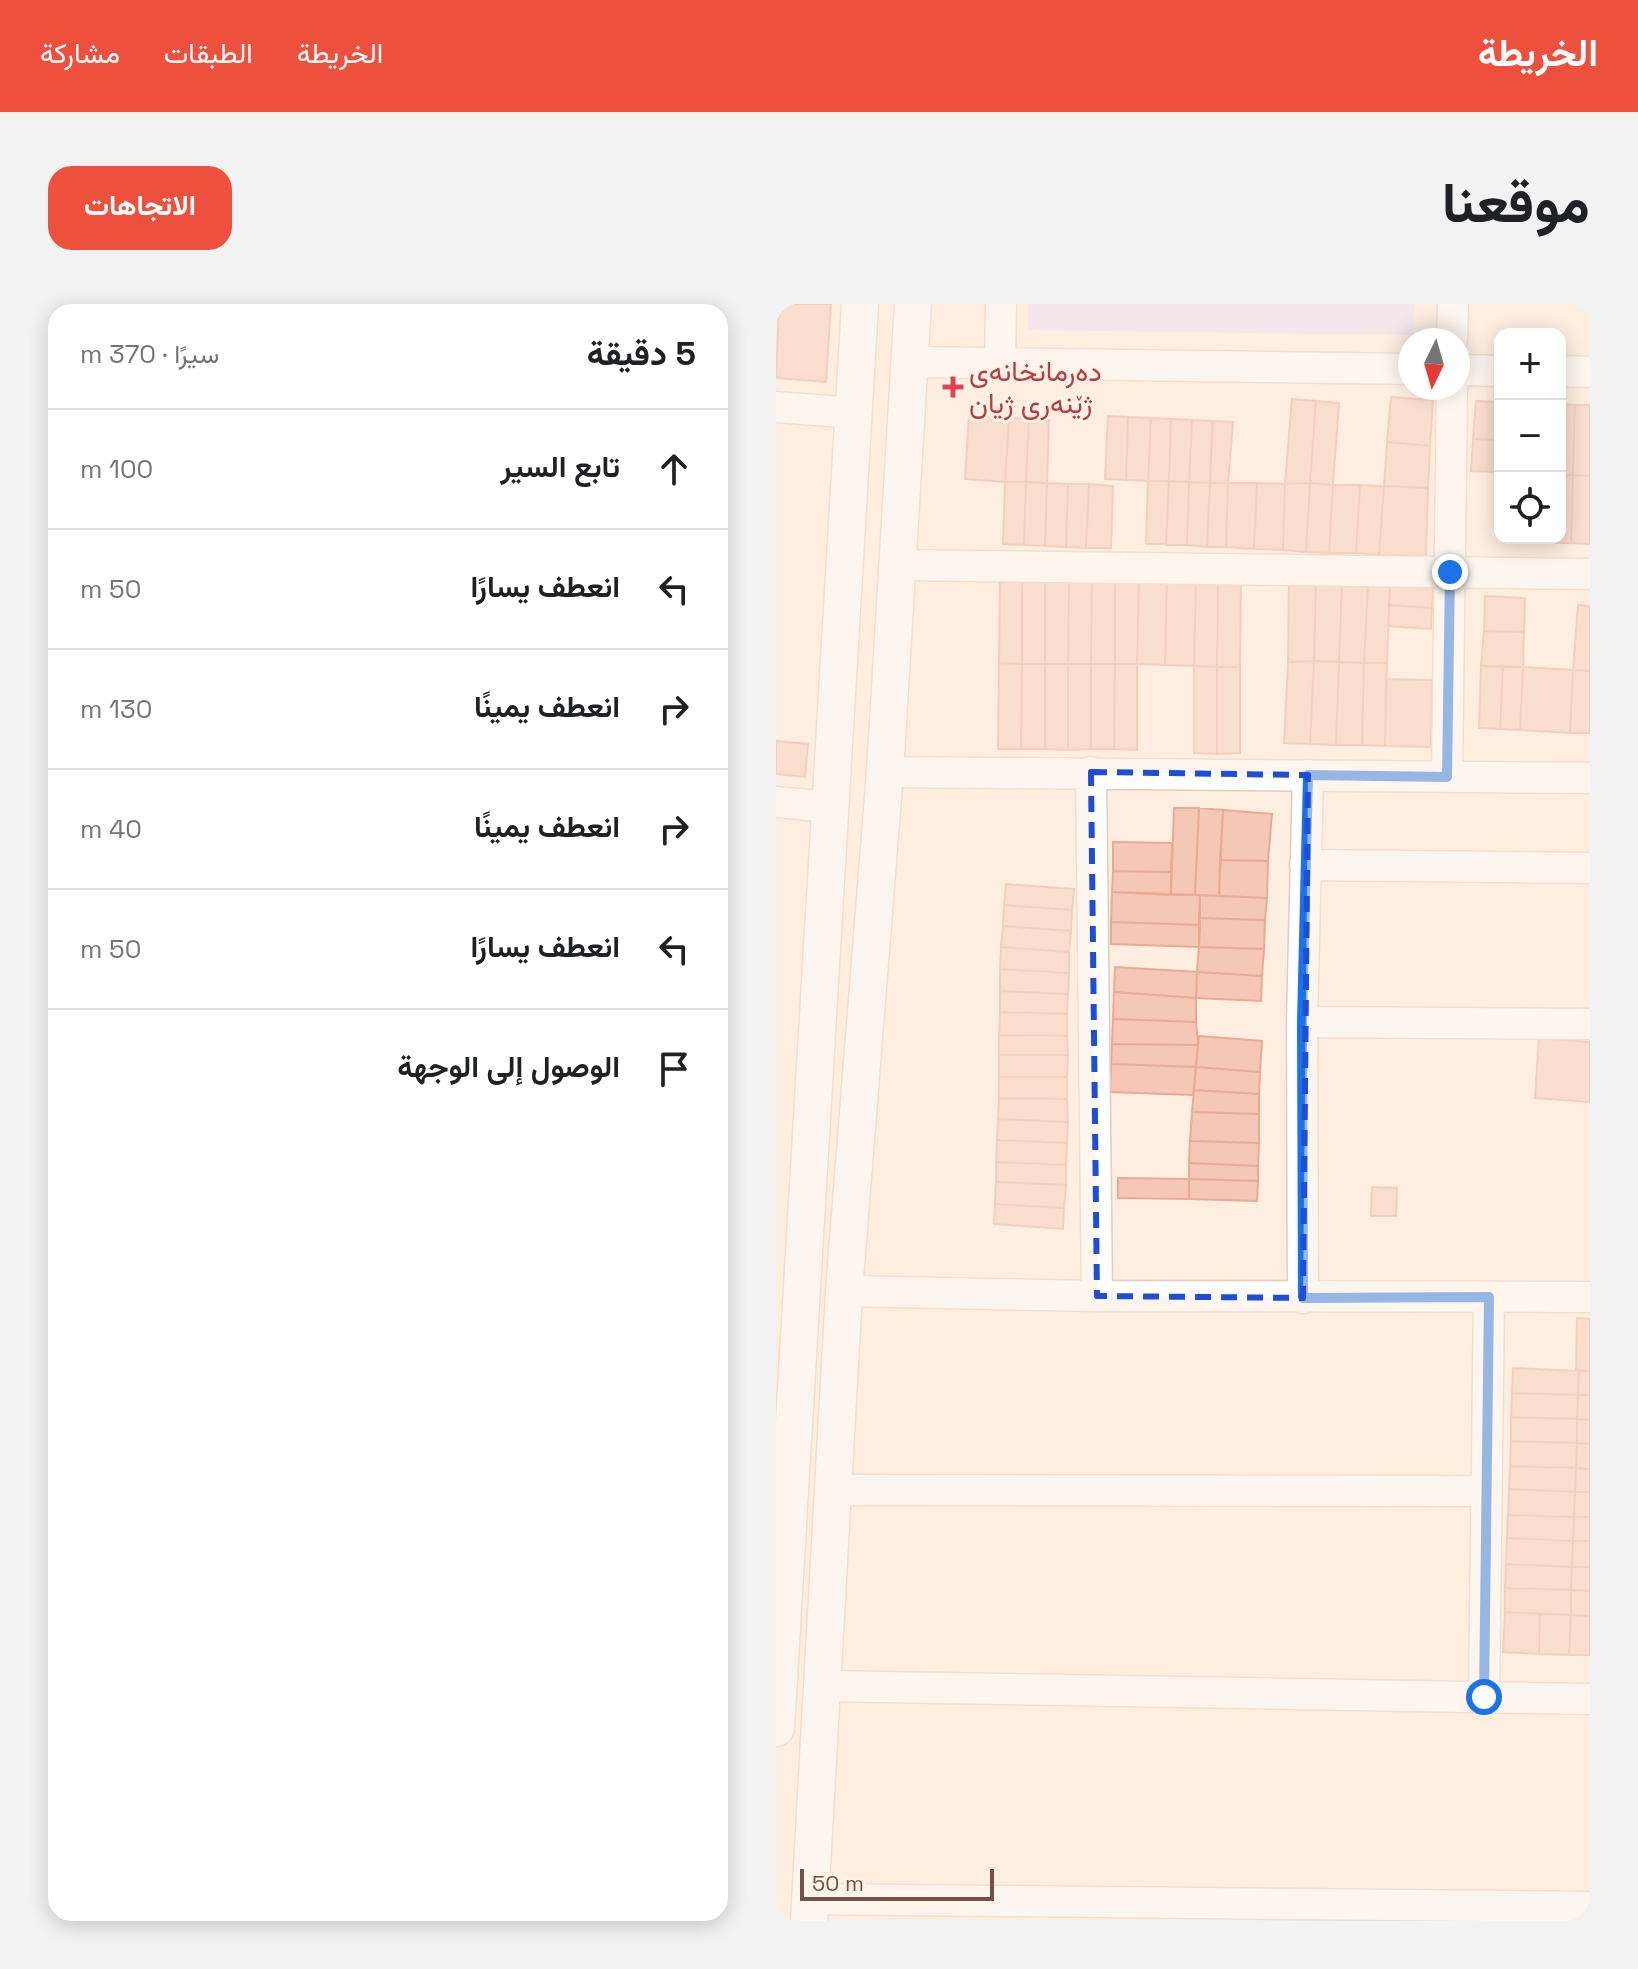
<!DOCTYPE html>
<html lang="ar">
<head>
<meta charset="utf-8">
<style>
  body { margin:0; font-family:"Space Grotesk",Vazirmatn,sans-serif; background:#f2f2f2; color:#202124; direction:rtl }
  .controls { position:absolute; right:24px; top:24px; display:grid; overflow:hidden; border-radius:16px; box-shadow:0 4px 20px #0003 }
  .controls button { width:72px; height:72px; display:grid; place-items:center; padding:0; border:0; border-bottom:2px solid #e0e0e0; background:#fff; color:#202124; font:40px sans-serif }
  .compass { position:absolute; left:622px; top:24px; width:72px; height:72px; border-radius:50%; background:#fff; box-shadow:0 4px 20px #0003; rotate:185deg }
  .scale { position:absolute; left:24px; bottom:20px; width:194px; box-sizing:border-box; padding-left:8px; border:4px solid #745146; border-top:0; font-size:22px; line-height:28px; white-space:nowrap; color:#745146; -webkit-text-stroke:6px #fff3e7; paint-order:stroke }
  .stop { position:absolute; width:24px; height:24px; margin:-18px; border:6px solid #1a73e8; border-radius:50%; background:#fff }
  .stop.end { background:#1a73e8; border-color:#fff; box-shadow:0 2px 8px #0008 }
  .list { margin:0; padding:0; list-style:none }
  h2 { display:flex; justify-content:space-between; align-items:center; height:104px; margin:0; padding:0 32px; font-size:34px }
  h2 small { font-size:26px; font-weight:400; color:#757577 }
  .list li { display:grid; grid-template-columns:52px 1fr auto; gap:24px; align-items:center; box-sizing:border-box; height:120px; padding:0 32px; border-top:2px solid #e0e0e0 }
  .list b { display:block; font-size:30px; white-space:nowrap }
  .list em { font-size:26px; font-style:normal; color:#757577 }
  .icon { flex:none; width:44px; height:44px; fill:none; stroke:currentColor; stroke-width:2; stroke-linecap:round; stroke-linejoin:round }
  .map { position:relative; flex:none; width:814px; height:1617px; overflow:hidden; direction:ltr; border-radius:24px }
  header { display:flex; align-items:center; gap:48px; box-sizing:border-box; height:112px; padding:0 40px; background:#ed513e; color:#fff }
  header strong { font-size:38px }
  nav { display:flex; gap:44px; margin-inline-start:auto; font-size:28px }
  .intro { display:flex; align-items:center; justify-content:space-between; box-sizing:border-box; height:192px; padding:0 48px }
  h1 { margin:0; font-size:56px }
  .button { padding:20px 36px; border-radius:24px; background:#ed513e; color:#fff; font-size:28px; font-weight:700 }
  main { display:flex; gap:48px; padding:0 48px }
  aside { flex:1; background:#fff; border-radius:24px; box-shadow:0 4px 20px #0003 }
  .map>svg:first-child { display:block }
  .education { fill:#ebddf9 }
  .building { fill:#f4c7b6; stroke:#e7ab96; stroke-width:2 }
  .lines { fill:none; stroke-linecap:round; stroke-linejoin:round }
  .minor-casing { stroke:#e3cbbe; stroke-width:33 }
  .tertiary-casing { stroke:#e3cbbe; stroke-width:39 }
  .minor { stroke:#fff; stroke-width:30 }
  .tertiary { stroke:#fff; stroke-width:36 }
  .route { stroke:#1a73e8; stroke-width:10 }
  .marked { fill:none; stroke:#1d4ed8; stroke-width:6; stroke-dasharray:16 10; stroke-linejoin:round }
  .health-dot { fill:#e0444e; stroke:#fff3e7; stroke-width:3 }
  .labels { text-anchor:middle; dominant-baseline:central; stroke-width:6; stroke-linejoin:round; paint-order:stroke }
  .health-label { font-size:28px; fill:#be3a42; stroke:#fff3e7; text-anchor:start }
</style>
</head>
<body>
<header>
<strong>الخريطة</strong>
<nav><a>الخريطة</a><a>الطبقات</a><a>مشاركة</a></nav>
</header>
<div class="intro"><h1>موقعنا</h1><a class="button">الاتجاهات</a></div>
<main>
<div class="map">
<svg width="814" height="1617" viewBox="0 0 814 1617">
  <rect width="100%" height="100%" fill="#fdeee0"/>
  <path class="education" d="M252,0h386v31l-386,-5z"/>
  <path class="building" d="M3,0h52l-5,78 -50,-4z
    M615,93l42,3 -3,46 -43,-4z
    M516,95l24,2 -6,82 -25,1z
    M540,97l23,2 -6,82 -23,-2z
    M700,97l24,1v38l-27,-1z
    M784,100l15,1 -2,70h-13z
    M799,101h15v71l-17,-1z
    M193,111l40,3 -4,64 -40,-3z
    M332,112l20,1 -2,63 -21,-1z
    M352,113l23,1 -3,63 -22,-1z
    M233,114l20,1 -3,63h-21z
    M375,114l20,1 -2,62h-21z
    M253,115l20,1 -2,63 -21,-1z
    M395,115l21,1 -3,62 -20,-1z
    M416,116l20,1 -2,62 -21,-1z
    M437,117l20,1 -5,61h-18z
    M697,135l27,1v32l-29,-1z
    M611,138l43,4 -2,42 -44,-2z
    M784,171h13l-2,68h-22v-5h11z
    M797,171l17,1v68l-19,-1z
    M372,177h21l-3,63h-20z
    M393,177l20,1 -2,63h-21z
    M229,178h21l-2,63 -21,-1z
    M250,178l21,1 -2,63 -21,-1z
    M413,178l21,1 -3,64 -20,-2z
    M271,179l21,1 -2,63 -21,-1z
    M434,179h18l-2,64h-19z
    M452,179h29l-3,66 -28,-2z
    M481,179l28,1 -2,66 -29,-1z
    M534,179l23,2 -4,68 -23,-1z
    M534,179l-4,69 -23,-2 2,-66z
    M292,180h21l-3,64 -20,-1z
    M313,180l24,2 -2,62h-25z
    M557,181h27l-4,68h-27z
    M584,181l24,1 -5,69 -23,-2z
    M608,182l44,2 -2,68 -47,-1z
    M729,234h22l-1,4 -21,-1z
    M751,234h22v5l-23,-1z
    M224,273l22,1v86l-23,-1z
    M246,274h23v86h-23z
    M269,274h24l-1,86h-23z
    M293,274h23l-1,86h-23z
    M316,274h23v86h-24z
    M339,274l24,1 -2,85h-22z
    M363,275h28l-2,86 -28,-1z
    M391,275l29,1 -2,86 -29,-1z
    M420,276l22,1 -1,86 -23,-1z
    M442,277l23,1 -1,85h-23z
    M540,277l-2,80 -26,1 1,-80z
    M540,277l26,2 -3,79 -25,-1z
    M566,279h26l-4,80 -25,-1z
    M592,279l22,1 -3,79h-23z
    M614,280l44,3 -2,21 -43,-3z
    M709,292l40,2 -1,34 -40,-1z
    M613,301l43,3 -1,21 -43,-3z
    M802,301l12,1v65l-17,-1z
    M708,327l40,1 -1,35 -42,-1z
    M538,357l-4,83 -26,-1 4,-81z
    M538,357l25,1 -3,83 -26,-1z
    M563,358l25,1 -2,82h-26z
    M223,359l23,1 -1,85h-23z
    M588,359h23l-2,83 -23,-1z
    M246,360h23v85h-24z
    M269,360h23v86l-23,-1z
    M292,360h23v85l-23,1z
    M315,360h24l-1,85h-23z
    M339,360h22v86l-23,-1z
    M418,362l23,1v87l-23,-1z
    M705,362l22,1 -3,62 -21,-1z
    M441,363h23v86l-23,1z
    M727,363h20l-3,63 -20,-1z
    M747,363l50,3 -3,63 -50,-3z
    M797,366l17,1v62h-20z
    M610,375l46,1 -1,67 -46,-1z
    M0,437l32,3 -3,33 -29,-3z
    M398,504h25l-4,87h-24z
    M423,504l24,2 -4,86 -24,-1z
    M447,506l49,4 -4,47 -48,-1z
    M337,538l59,1 -1,29 -58,-1z
    M444,556l48,1 -1,37 -48,-2z
    M337,567l58,1v23l-59,-3z
    M230,580l68,5 -2,21 -68,-5z
    M336,588l88,3v30l-89,-3z
    M424,591l67,3 -2,22 -66,-2z
    M228,601l68,5 -1,21 -68,-5z
    M423,614l66,2 -1,29 -65,-2z
    M335,618l89,3 -1,22 -88,-3z
    M227,622l68,5 -2,21 -68,-5z
    M225,643l68,5v21l-69,-4z
    M423,643l65,2 -2,27 -65,-4z
    M339,663l82,5 -1,26 -82,-6z
    M224,665l69,4 -1,21 -68,-3z
    M421,668l65,4 -1,25 -65,-3z
    M224,687l68,3 -1,20 -67,-2z
    M338,688l82,6v24l-83,-3z
    M224,708l67,2v22l-68,-1z
    M337,715l83,3 2,23 -86,-1z
    M223,731l68,1 1,19h-69z
    M423,732l63,5 -2,31 -64,-5z
    M763,734l51,4v60l-55,-4z
    M336,740l86,1 -2,22 -85,-3z
    M223,751h69l-1,22h-68z
    M335,760l85,3 -3,28 -83,-3z
    M420,763l64,5 -1,22 -65,-4z
    M223,773h68v22l-68,-1z
    M418,786l65,4v20l-67,-2z
    M223,794l68,1 1,23 -70,-3z
    M416,808l67,2v29l-69,-2z
    M222,815l70,3 -1,21 -70,-3z
    M221,836l70,3 -1,22 -70,-3z
    M414,837l69,2 -1,23 -69,-3z
    M220,858l70,3v20l-70,-3z
    M413,859l69,3v15l-69,-2z
    M342,874l71,1v20l-71,-1z
    M413,875l69,2 -1,20 -68,-2z
    M220,878l70,3 -2,23 -69,-4z
    M596,883l25,1 -1,28h-25z
    M219,900l69,4 -1,21 -69,-5z
    M801,1014l13,1v52l-14,-1z
    M737,1064l66,3 -1,24 -66,-2z
    M803,1067h11v24h-12z
    M736,1089l66,2 -1,24 -66,-2z
    M802,1091h12v25l-13,-1z
    M735,1113l66,2v24l-66,-2z
    M801,1115l13,1v24l-13,-1z
    M735,1137l66,2 -1,25 -66,-2z
    M801,1139l13,1v25l-14,-1z
    M734,1162l66,2 -1,24 -66,-3z
    M800,1164l14,1v23h-15z
    M733,1185l66,3 -1,25 -66,-2z
    M799,1188h15v25h-16z
    M732,1211l66,2 -1,24 -66,-3z
    M798,1213h16v24h-17z
    M731,1234l66,3 -1,26 -66,-3z
    M797,1237h17v26h-18z
    M730,1260l66,3 -1,23 -66,-2z
    M796,1263h18v24l-19,-1z
    M729,1284l66,2v25l-66,-3z
    M795,1286l19,1v25l-19,-1z
    M729,1308l35,2 -1,40 -36,-2z
    M764,1310l31,1 -2,40 -30,-1z
    M795,1311l19,1v39h-21z"/>
  <g class="lines">
    <g class="minor-casing">
      <path id="minor" d="M676,36l1,-36
        M134,58l500,7
        M224,59l1,-59
        M682,66l42,1
        M784,67l30,1
        M0,103l78,6
        M122,261l692,9
        M109,468l705,6
        M315,468l6,524
        M671,473l5,-389
        M0,498l53,5
        M529,561l285,3
        M526,718l288,2
        M68,987l253,5 493,1
        M527,994l-1,-276 6,-247
        M57,1186l653,1
        M46,1382l768,13
        M708,1393l5,-400
        M34,1595l780,8"/>
    </g>
    <g class="tertiary-casing">
      <path id="tertiary" d="M0,1424l84,-1424
        M33,1617l35,-630 41,-519 28,-468"/>
    </g>
    <use href="#minor" class="minor"/>
    <use href="#tertiary" class="tertiary"/>
  </g>
  <g class="lines">
    <path class="route" d="M674,268l-3,205 -139,-2 -6,247 1,276 186,-1 -5,400"/>
  </g>
  <path d="M0 0H814V1617H0ZM315,468l217,3 -5,523 -206,-2z" fill="#fdeee0" fill-opacity=".55" fill-rule="evenodd"/>
  <path class="marked" d="M315,468l217,3 -5,523 -206,-2z"/>
  <path class="health-dot" d="M173 71h8v8h8v8h-8v8h-8v-8h-8v-8h8z"/>
  <g class="labels">
    <g class="health-label">
      <text x="193" y="67">دەرمانخانەی<tspan x="193" dy="32">ژێنەری ژیان</tspan></text>
    </g>
  </g>
</svg>
<div class="controls">
<button>+</button>
<button>−</button>
<button><svg class="icon" aria-label="locate" viewBox="0 0 24 24"><circle cx="12" cy="12" r="6"/><path d="M12 2v4M12 18v4M2 12h4M18 12h4"/></svg></button>
</div>
<svg class="compass" viewBox="-18 -18 36 36"><path d="M0-13l5 13h-10z" fill="#e53935"/><path d="M0 13l5-13h-10z" fill="#757577"/></svg>
<div class="scale">50 m</div>
<div class="stop" style="left:708px;top:1393px"></div>
<div class="stop end" style="left:674px;top:268px"></div>
</div>
<aside>
<h2>5 دقيقة<small>سيرًا · 370 m</small></h2>
<ul class="list">
<li><svg class="icon" aria-label="ahead" viewBox="0 0 24 24"><path d="M12 20V5M6 11l6-6 6 6"/></svg><div><b>تابع السير</b></div><em>100 m</em></li>
<li><svg class="icon" aria-label="left" viewBox="0 0 24 24"><path d="M17 20v-9H6M10 6l-5 5 5 5"/></svg><div><b>انعطف يسارًا</b></div><em>50 m</em></li>
<li><svg class="icon" aria-label="right" viewBox="0 0 24 24"><path d="M7 20v-9h11M14 6l5 5-5 5"/></svg><div><b>انعطف يمينًا</b></div><em>130 m</em></li>
<li><svg class="icon" aria-label="right" viewBox="0 0 24 24"><path d="M7 20v-9h11M14 6l5 5-5 5"/></svg><div><b>انعطف يمينًا</b></div><em>40 m</em></li>
<li><svg class="icon" aria-label="left" viewBox="0 0 24 24"><path d="M17 20v-9H6M10 6l-5 5 5 5"/></svg><div><b>انعطف يسارًا</b></div><em>50 m</em></li>
<li><svg class="icon" aria-label="arrive" viewBox="0 0 24 24"><path d="M6 21V4h12l-3 4 3 4H6"/></svg><div><b>الوصول إلى الوجهة</b></div></li>
</ul>
</aside>
</main>
</body>
</html>
